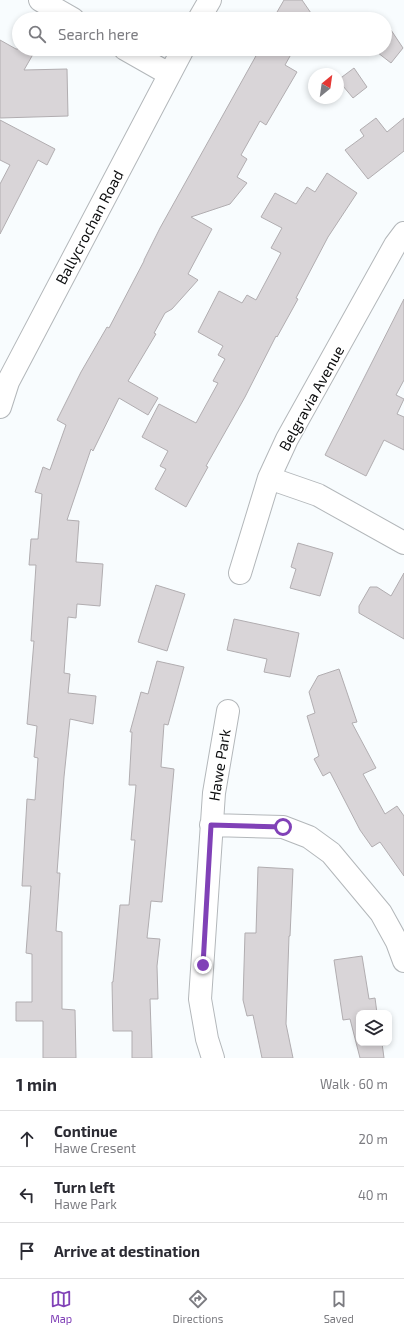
<!DOCTYPE html>
<html lang="en">
<head>
<meta charset="utf-8">
<style>
  body { margin:0; font-family:"Exo 2",sans-serif; background:#f7f7f7; color:#2b2b33 }
  .controls { position:absolute; right:12px; bottom:12px; display:grid; overflow:hidden; border-radius:8px; box-shadow:0 2px 6px #0003 }
  .controls button { width:36px; height:36px; display:grid; place-items:center; padding:0; border:0; border-bottom:1px solid #e1e1e2; background:#fff; color:#2b2b33; font:20px sans-serif }
  .compass { position:absolute; left:308px; top:68px; width:36px; height:36px; border-radius:50%; background:#fff; box-shadow:0 2px 6px #0003; rotate:29deg }
  .stop { position:absolute; width:12px; height:12px; margin:-9px; border:3px solid #8041b7; border-radius:50%; background:#fff }
  .stop.end { background:#8041b7; border-color:#fff; box-shadow:0 1px 4px #0008 }
  .list { margin:0; padding:0; list-style:none }
  h2 { display:flex; justify-content:space-between; align-items:center; height:52px; margin:0; padding:0 16px; font-size:17px }
  h2 small { font-size:13px; font-weight:400; color:#7c7c81 }
  .list li { display:grid; grid-template-columns:26px 1fr auto; gap:12px; align-items:center; box-sizing:border-box; height:56px; padding:0 16px; border-top:1px solid #e1e1e2 }
  .list b { display:block; font-size:15px; white-space:nowrap }
  .list p { margin:0; font-size:13px; white-space:nowrap; color:#7c7c81 }
  .list em { font-size:13px; font-style:normal; color:#7c7c81 }
  .icon { flex:none; width:22px; height:22px; fill:none; stroke:currentColor; stroke-width:2; stroke-linecap:round; stroke-linejoin:round }
  .map { position:relative; flex:none; width:404px; height:1058px; overflow:hidden }
  .search { position:absolute; background:#fff; box-shadow:0 2px 6px #0003; left:12px; right:12px; top:12px; height:44px; display:flex; align-items:center; gap:10px; box-sizing:border-box; padding:0 14px; border-radius:22px; color:#7c7c81; font-size:15px }
  .sheet { height:220px; background:#fff }
  nav { display:flex; justify-content:space-around; align-items:center; box-sizing:border-box; height:56px; border-top:1px solid #e1e1e2; background:#fff; font-size:11px; color:#7c7c81 }
  nav a { display:grid; justify-items:center; gap:2px }
  nav .on { color:#8041b7 }
  .map>svg:first-child { display:block }
  .building { fill:#d9d5d8; stroke:#b1adb0 }
  .lines { fill:none; stroke-linecap:round; stroke-linejoin:round }
  .minor-casing { stroke:#b3b7ba; stroke-width:24 }
  .minor { stroke:#fff; stroke-width:22 }
  .route { stroke:#8041b7; stroke-width:5 }
  .labels { text-anchor:middle; dominant-baseline:central; stroke-width:3; stroke-linejoin:round; paint-order:stroke }
  .street-label { font-size:15px; fill:#0b0c0d; stroke:#fff }
</style>
</head>
<body>
<div class="map">
<svg width="404" height="1058" viewBox="0 0 404 1058">
  <rect width="100%" height="100%" fill="#f8fcfe"/>
  <path class="building" d="M284,0h18l11,16 -2,3h-38z
    M385,30h6l12,18 -12,15 -18,-14h12z
    M0,40l16,9h20l-12,21 43,-1 1,47 -68,2z
    M256,49h38l-9,16 12,7 -31,53 -6,-4 -19,34 6,4 -10,18 10,6 -17,21 -39,13 21,12 -24,45 10,6 -26,29 -7,4 -11,20 2,1 -28,47 30,17 -10,17 -29,-17 -26,53 -2,-2 -24,71 12,1 -3,41 27,2 -3,42 -23,-2 -1,14 -8,-1 -4,56 6,1 -2,19 28,3 -3,28 -23,-5 -6,58 -7,96h3l-4,58 6,1v77l13,1 1,48h-33v-37h-27v-19h16v-48l-6,-1 5,-67h-9l5,-87 8,1 3,-42 -4,-1 3,-31 -10,-2 7,-83h-3l5,-76h-7l2,-26h7l4,-45 -7,-2 8,-25 7,3 16,-45 -9,-5 24,-48 26,-45 2,1 35,-67v-1l16,-32 97,-174 -3,-2z
    M354,68l13,19 -14,11 -15,-18z
    M376,118l11,14 17,-14v33l-36,28 -23,-29 19,-14 -4,-6z
    M0,120l55,29 -8,16 -9,-5 -38,74v-50l10,-19 -10,-5z
    M327,173l30,20 -29,44 -32,61 2,1 -21,38 -1,-1 -31,61 -39,69 2,1 -22,40 -31,-18 11,-20 -6,-3 8,-15 -26,-14 17,-33 37,19 22,-40 -5,-2 12,-22 -7,-4 5,-9 -25,-14 21,-41 23,12 5,-8 9,5 25,-47 -10,-5 11,-20 -21,-11 14,-24 21,11 11,-17 8,5z
    M404,299v81l-8,15 8,4 -7,15 7,3v33l-20,-10 -18,36 -41,-21z
    M298,543l35,10 -13,43 -30,-8 6,-19 -5,-2z
    M404,573v66l-45,-26v-7l11,-19h7l14,9z
    M156,585l29,9 -18,57 -29,-9z
    M234,619l65,14 -9,44 -26,-5 3,-13 -40,-9z
    M157,661l27,6 -16,58 -4,-1 -3,43 13,2 -12,133 -11,-1 -4,37 13,1 -3,27 1,33h-8l2,59h-20v-27h-19l-1,-49h1l7,-77h9l6,-65h-4l5,-55h-7l3,-53h-2l11,-40 7,2z
    M339,669l18,53 -5,1 24,45 -13,6 22,40 12,-8 7,10v60l-24,-34 -8,5 -12,-17 -30,-58 -7,4 -9,-17 5,-3 -12,-40 8,-3 -6,-21 9,-16z
    M258,867l35,2 -3,67h-1l-3,88 7,34h-31l-9,-43 -6,1 -4,-16 2,-67h11z
    M362,956l7,43 6,-1 2,15h-18v30h23l2,15h-24l-10,-39 -7,1 -9,-60z"/>
  <g class="lines">
    <g class="minor-casing">
      <path id="minor" d="M40,0l33,19
        M199,19l11,-19
        M125,49l44,25
        M0,407l8,-25 175,-333
        M269,478l49,17 86,48
        M240,573l29,-95 18,-39 108,-194 9,-12
        M211,825l72,2 26,10 22,16 50,60 16,29 7,19
        M213,1058l-6,-19 -7,-40 14,-206 14,-82"/>
    </g>
    <use href="#minor" class="minor"/>
  </g>
  <g class="lines">
    <path class="route" d="M203,965l8,-140 72,2"/>
  </g>
  <g class="labels">
    <g class="street-label">
      <text transform="translate(89 227) rotate(-62)">Ballycrochan Road</text>
      <text transform="translate(311 398) rotate(-61)">Belgravia Avenue</text>
      <text transform="translate(219 765) rotate(-81)">Hawe Park</text>
    </g>
  </g>
</svg>
<div class="controls">
<button><svg class="icon" aria-label="layers" viewBox="0 0 24 24"><path d="M12 4l9 5-9 5-9-5zM3 14l9 5 9-5"/></svg></button>
</div>
<svg class="compass" viewBox="-18 -18 36 36"><path d="M0-13l5 13h-10z" fill="#e53935"/><path d="M0 13l5-13h-10z" fill="#7c7c81"/></svg>
<div class="stop" style="left:283px;top:827px"></div>
<div class="stop end" style="left:203px;top:965px"></div>
<div class="search"><svg class="icon" aria-label="search" viewBox="0 0 24 24"><circle cx="10" cy="10" r="6"/><path d="M15 15l6 6"/></svg>Search here</div>
</div>
<section class="sheet">
<h2>1 min<small>Walk · 60 m</small></h2>
<ul class="list">
<li><svg class="icon" aria-label="ahead" viewBox="0 0 24 24"><path d="M12 20V5M6 11l6-6 6 6"/></svg><div><b>Continue</b><p>Hawe Cresent</p></div><em>20 m</em></li>
<li><svg class="icon" aria-label="left" viewBox="0 0 24 24"><path d="M17 20v-9H6M10 6l-5 5 5 5"/></svg><div><b>Turn left</b><p>Hawe Park</p></div><em>40 m</em></li>
<li><svg class="icon" aria-label="arrive" viewBox="0 0 24 24"><path d="M6 21V4h12l-3 4 3 4H6"/></svg><div><b>Arrive at destination</b></div></li>
</ul>
</section>
<nav>
<a class="on"><svg class="icon" aria-label="map" viewBox="0 0 24 24"><path d="M3 6l6-2 6 2 6-2v14l-6 2-6-2-6 2zM9 4v14M15 6v14"/></svg>Map</a>
<a><svg class="icon" aria-label="directions" viewBox="0 0 24 24"><path d="M12 3l9 9-9 9-9-9zM9 14v-3h6M13 9l2 2-2 2"/></svg>Directions</a>
<a><svg class="icon" aria-label="saved" viewBox="0 0 24 24"><path d="M7 4h10v16l-5-4-5 4z"/></svg>Saved</a>
</nav>
</body>
</html>
